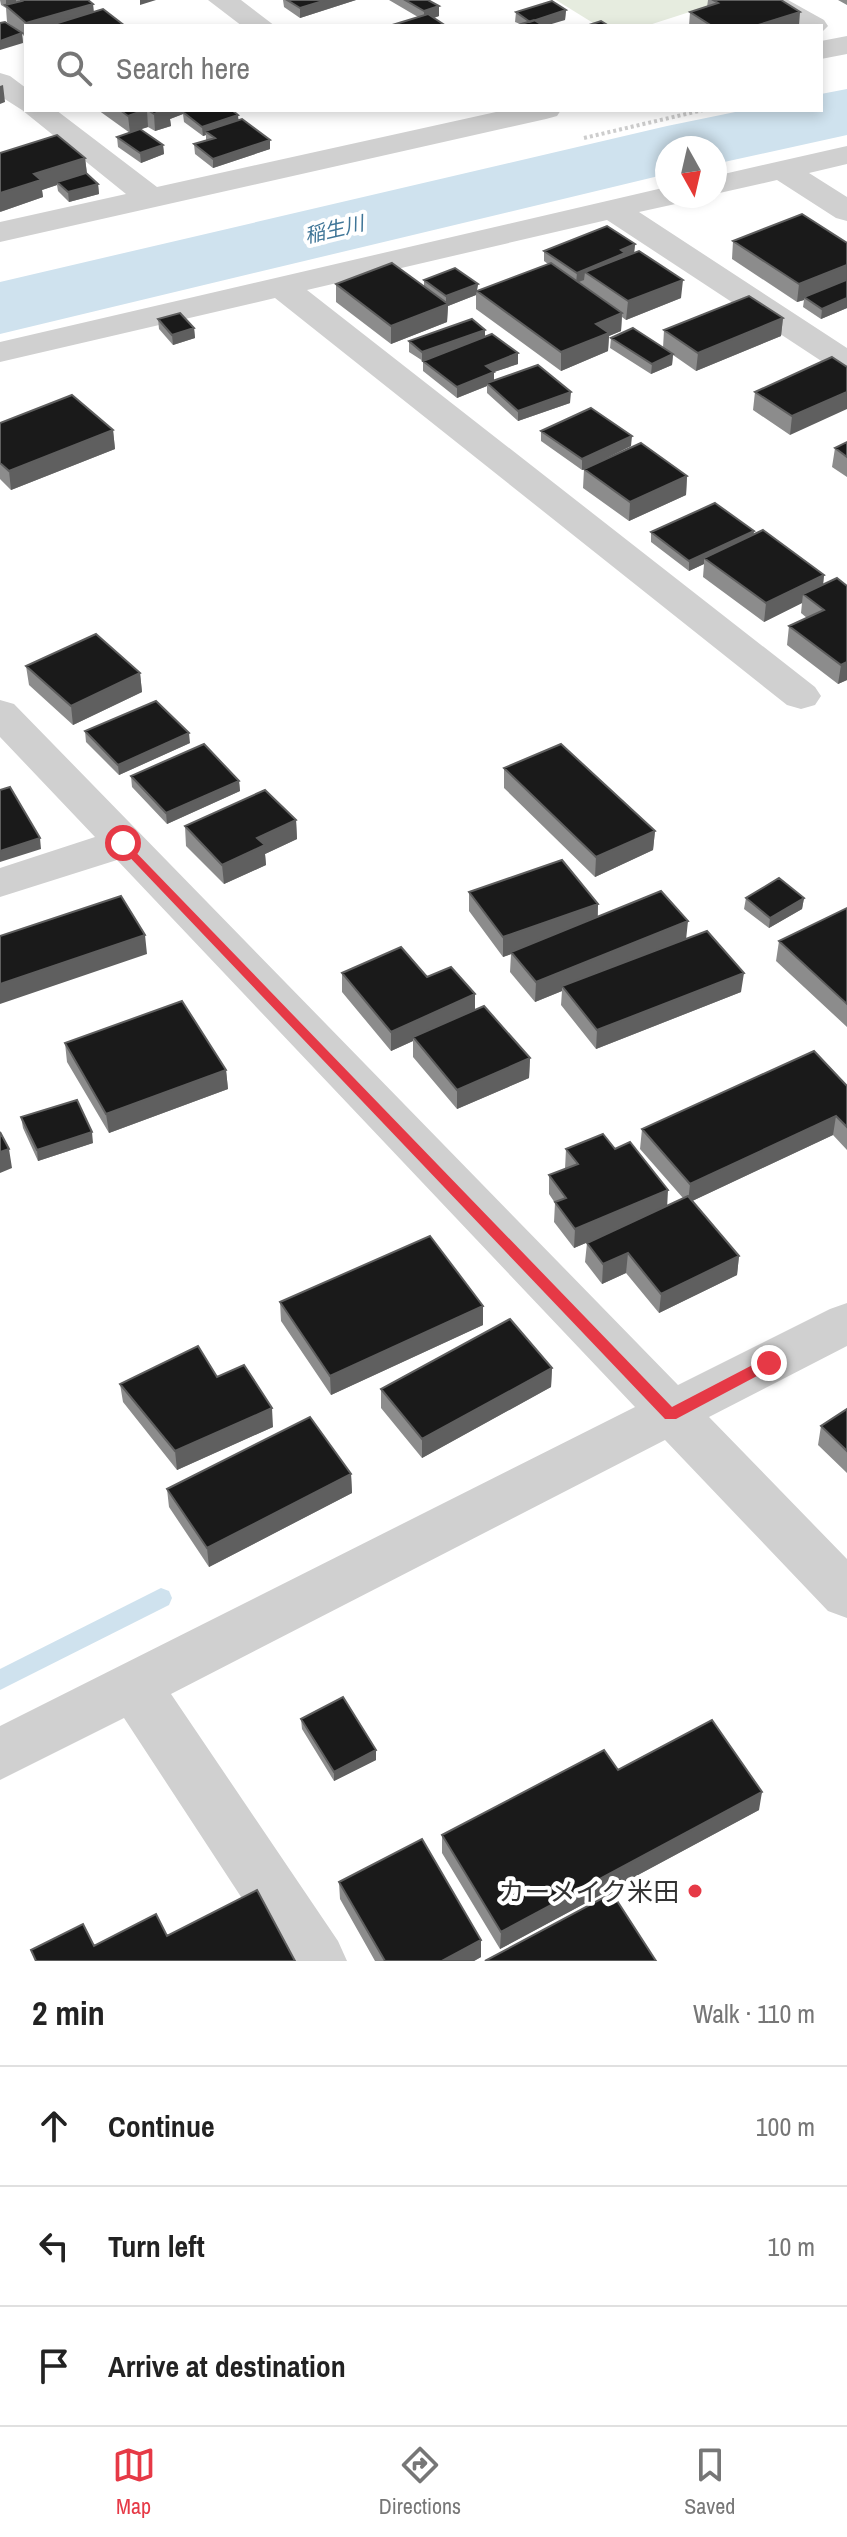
<!DOCTYPE html>
<html lang="en">
<head>
<meta charset="utf-8">
<style>
  body { margin:0; font-family:"Archivo Narrow","Noto Sans JP",sans-serif; background:#f2f2f2; color:#222 }
  .compass { position:absolute; left:655px; top:136px; width:72px; height:72px; border-radius:50%; background:#fff; box-shadow:0 4px 12px #0003; rotate:172deg }
  .stop { position:absolute; width:24px; height:24px; margin:-18px; border:6px solid #e63946; border-radius:50%; background:#fff }
  .stop.end { background:#e63946; border-color:#fff; box-shadow:0 2px 8px #0008 }
  .list { margin:0; padding:0; list-style:none }
  h2 { display:flex; justify-content:space-between; align-items:center; height:104px; margin:0; padding:0 32px; font-size:34px }
  h2 small { font-size:26px; font-weight:400; color:#767676 }
  .list li { display:grid; grid-template-columns:52px 1fr auto; gap:24px; align-items:center; box-sizing:border-box; height:120px; padding:0 32px; border-top:2px solid #e0e0e0 }
  .list b { display:block; font-size:30px; white-space:nowrap }
  .list em { font-size:26px; font-style:normal; color:#767676 }
  .icon { flex:none; width:44px; height:44px; fill:none; stroke:currentColor; stroke-width:2; stroke-linecap:round; stroke-linejoin:round }
  .map { position:relative; flex:none; width:847px; height:1961px; overflow:hidden }
  .search { position:absolute; background:#fff; box-shadow:0 4px 12px #0003; left:24px; right:24px; top:24px; height:88px; display:flex; align-items:center; gap:20px; box-sizing:border-box; padding:0 28px; border-radius:0px; color:#767676; font-size:30px }
  .sheet { height:464px; background:#fff }
  nav { display:flex; justify-content:space-around; align-items:center; box-sizing:border-box; height:112px; border-top:2px solid #e0e0e0; background:#fff; font-size:22px; color:#767676 }
  nav a { display:grid; justify-items:center; gap:4px }
  nav .on { color:#e63946 }
  .map>svg:first-child { display:block }
  .green { fill:#e6ecdf }
  .lines { fill:none; stroke-linecap:round; stroke-linejoin:round }
  .stream { fill:#cfe2ee; fill-rule:evenodd }
  .river { fill:#cfe2ee; fill-rule:evenodd }
  .path { stroke:#cdcdcd; stroke-width:4; stroke-dasharray:3 3; stroke-linecap:butt }
  .minor { fill:#d0d0d0; fill-rule:evenodd }
  .wall { fill:#8c8c8c }
  .shaded-wall { fill:#5f5f5f }
  .building { fill:#1a1a1a; stroke:#5f5f5f; stroke-width:2 }
  .route { fill:#e63946 }
  .poi-dot { fill:#e63946; stroke:#fff; stroke-width:3 }
  .labels { text-anchor:middle; dominant-baseline:central; stroke-width:8; stroke-linejoin:round; paint-order:stroke }
  .far-water-label { font-size:20px; font-style:italic; fill:#3f7597; stroke:#fff }
  .near-poi-label { font-size:26px; fill:#333; stroke:#fff; text-anchor:end }
</style>
</head>
<body>
<div class="map">
<svg width="847" height="1961" viewBox="0 0 847 1961">
  <rect width="100%" height="100%" fill="#fff"/>
  <path class="green" d="M556,0h171l-81,26h-48z"/>
  <g class="lines">
    <path class="stream" d="M161,1588l8,3 3,7 -3,7 -169,85v-21z"/>
    <path class="river" d="M847,89v46l-132,29v-16h-48v26l-667,160v-52l667,-156 78,-16h76v-16z"/>
    <path class="path" d="M584,138l119,-28"/>
    <path class="minor" d="M208,0h33l34,26h-33z
      M753,0h35l36,20 4,6 -7,7v-7h-28l-36,-20z
      M847,36v18l-26,5v-18z
      M0,73l10,3 16,12v22h30l101,77 348,-77h56l-4,6 -11,3 -546,123v-20l126,-28 -104,-84 -22,-14z
      M847,146v18l-38,9 38,24v24l-11,-3 -59,-38 -62,14v-18z
      M667,187v9h18l-5,7 -41,9 208,136v25l-12,-3 -228,-150 -300,70 508,397 6,9 -6,9 -14,4 -14,-4 -512,-407 -275,64v-20z
      M0,700l14,4 664,681 152,-76 17,-6v43l-138,71 138,142v59l-19,-7 -163,-171 -494,254 167,247 9,20h-64l-159,-243 -124,62v-54l635,-319 -518,-547 -117,37v-29l95,-31 -95,-100z"/>
  </g>
  <path class="wall" d="M0,0h88l5,4 1,8 31,14h-99v12l-4,-4 1,9 -7,-14 -9,-7 -1,-14 -5,-3z
    M283,0h73l-56,18 -16,-11z
    M389,0h39l11,16 -5,2 -16,-1z
    M708,0h73l18,26h-110l1,-14 17,-5z
    M838,0h9v5z
    M566,10l-1,10 -45,4 -5,-2 1,-10z
    M98,110h135l6,10 31,29 -57,19 -18,-14 -1,-10 12,-4v-5l-3,1 -19,-14 -1,-8 -13,5 1,7 -16,5 -7,-4 -8,2 23,16 1,9 -23,9 -23,-16 -1,-10 13,-4z
    M85,158l2,15 11,11 1,10 -30,8 -11,-11 -1,-6 -15,5 1,7 -43,15z
    M733,241l114,2v65l-26,11 -18,-12 1,-7 -7,2 -65,-43z
    M635,244l-1,9 47,45 -55,22 -4,-3 -1,14 -12,5 -1,15 -47,20 -85,-62v-14l-28,11 -1,16 -56,22 -55,-42v-18l88,3v-7l54,4 -1,7 71,-27 -4,-3v-10z
    M783,318l-2,18 -85,35 -23,-16 -1,10 -21,9 -41,-26 1,-10 52,10 1,-18z
    M158,319l36,9 1,10 -22,7 -14,-16z
    M485,336l33,28 -24,8v9l76,22 -52,18 -31,-28v-7l-30,12 -34,-27v-10l-14,-9v-11z
    M832,357l-42,78 -37,-25 2,-18z
    M0,423l113,7 2,19 -104,41 -11,-11z
    M541,431l90,15 -49,24 -41,-29z
    M847,442v35l-15,-10 3,-19z
    M584,469l103,7 -1,19 -57,26 -46,-33z
    M651,532l103,3 70,40 -1,10 24,95 -9,4 -51,-39 2,-19 18,-8 -6,-5 1,-10 -38,19 -61,-45 1,-13 -15,7 -38,-29z
    M26,666l114,7 2,19 -69,33 -44,-40z
    M85,731l105,12 -71,32 -33,-33z
    M504,768l151,63 -2,19 -58,27 -91,-89z
    M131,776l108,5 1,10 -73,33 -35,-37z
    M296,820l1,19 -32,15 1,11 -42,19 -38,-38 -1,-20z
    M469,892l129,12v13l88,22 55,53 -145,57 -35,-44 1,-14 -27,11 -25,-30 1,-18 -8,3 -34,-46z
    M746,898h58l-2,11 -33,19 -25,-19z
    M847,908v119l-71,-66 3,-20z
    M342,973l85,4 48,33 55,48 -1,20 -72,31 -44,-52v-16l-22,10 -49,-59z
    M65,1043l161,27 2,19 -119,44 -42,-71z
    M847,1086v64l-14,-15 -141,66 47,55 -2,19 -78,38 -33,-40 -24,11 -17,-22 2,-19 8,-4 -21,9 -20,-26 1,-19 -6,-9v-19l16,-6 1,-20h49l52,57 16,-8 -43,-49 2,-20z
    M21,1117l72,26 -55,18 -15,-33z
    M280,1302l203,4v19l-152,70 -50,-74z
    M552,1368l-1,19 -129,71 -41,-50v-19z
    M217,1377l56,50 -96,43 -54,-68 -3,-18z
    M847,1409v64l-29,-28 3,-19z
    M351,1474l1,19 -143,74 -40,-60 -2,-18z
    M301,1719l75,41 -42,21 -32,-52z
    M618,1770l141,40 -259,139 -58,-96v-18z
    M339,1882l142,58v17l-7,4h-99l-35,-62z"/>
  <path class="shaded-wall" d="M6,0h10v6h-10z
    M140,0h16l-16,5z
    M326,0h30l-56,18v-10z
    M93,4l1,17 -17,5h-50l-1,-3z
    M439,6v10l-15,5v-10z
    M566,10l-1,10 -20,6h-16l1,-4z
    M800,12l-1,14h-44z
    M22,33l1,10 -23,7v-9z
    M3,85l2,17 -5,2v-18z
    M145,110h2l1,17 -18,6 -2,-17z
    M163,110h33l-13,2v2l-13,5 1,7 -16,5 -1,-17z
    M238,115l1,10 -34,6 1,4 -3,1 -1,-9z
    M270,140v9l-57,19v-9z
    M163,145l1,9 -23,9 -1,-10z
    M85,158l2,17 -30,7v3l-15,5 1,7 -43,15v-19l34,-19z
    M98,184l1,10 -30,8 -1,-10z
    M635,244l-1,10 -49,18 -1,8 -8,3 1,-10 44,-23z
    M847,265v17l-43,15v3l-7,2 2,-18z
    M683,280l-2,18 -55,22 2,-19z
    M478,284l-2,11 -28,11 -1,16 -56,22v-18l55,-21v-9z
    M847,298v10l-26,11 1,-10z
    M622,313l-1,18 -12,5 -1,15 -47,20v-19l35,-28z
    M783,318l-2,18 -85,35 2,-18z
    M194,328l1,10 -22,7 -1,-10z
    M485,330v10l-63,22v-10z
    M518,353v11l-24,8v11h-7v3l-30,12v-11l29,-21z
    M673,354l-1,11 -21,9 1,-10z
    M571,392l-1,11 -52,18v-10z
    M847,392v17l-57,26 2,-19z
    M113,430l2,19 -104,41 -2,-19z
    M632,436l-1,10 -49,24v-11z
    M687,476l-1,19 -57,26 1,-19z
    M754,531l-1,10 -49,17v6l-15,7v-10z
    M824,575l-2,19h-19l-1,9 -38,19 2,-19z
    M847,662v18l-9,4 3,-19z
    M140,673l2,19 -69,33 -2,-19z
    M189,733l1,10 -71,32 -1,-10z
    M239,781l1,10 -73,33 -1,-11z
    M296,820l1,19 -32,15 1,11 -42,19 -2,-19 35,-27z
    M655,831l-2,19 -58,27 1,-20z
    M40,838l1,11 -41,13v-11z
    M804,898l-2,11 -33,19 1,-10z
    M598,904l-1,19 -94,34v-20z
    M688,921l-2,19 -124,46v5l-27,11 1,-20z
    M145,935l2,19 -147,50v-20z
    M744,973l-3,19 -145,57 1,-19z
    M475,994v20l-62,23v4l-22,10v-19z
    M530,1058l-1,20 -72,31v-19z
    M226,1070l2,19 -119,44 -3,-19z
    M836,1116l-3,19 -145,68 2,-19z
    M92,1132l1,11 -55,18 -1,-11z
    M9,1149l3,19 -12,5v-21z
    M668,1190l-1,19 -93,39 1,-19z
    M628,1253l-2,20 -24,11 1,-20z
    M739,1256l-2,19 -78,38 2,-19z
    M483,1306v19l-152,70 -1,-19z
    M552,1368l-1,19 -129,71v-19z
    M272,1408l1,19 -96,43 -2,-19z
    M351,1474l1,19 -143,74 -2,-19z
    M376,1750v10l-42,21v-9z
    M762,1792l-3,18 -259,139 1,-17z
    M481,1940v17l-7,4h-32z"/>
  <path class="building" d="M21,0h67l5,4 -67,19 -21,-18 17,-4z
    M287,0h39l-26,8z
    M405,0h23l11,6 -15,5z
    M713,0h68l19,12 -45,14h-43l-22,-14 28,-9z
    M552,1l14,9 -36,12 -14,-10z
    M103,9l22,17h-77z
    M428,14l18,12h-57z
    M534,20l10,6h-29z
    M601,21l8,5h-23z
    M5,22l17,11 -22,8v-18z
    M120,110h25l-17,6z
    M148,110h17l-11,4z
    M189,110h43l6,5 -36,12 -19,-15z
    M242,119l28,21 -57,19 -19,-15 21,-6 -10,-7z
    M140,129l23,16 -23,8 -23,-16z
    M57,135l28,23 -51,16 7,6 -41,13v-40z
    M86,173l12,11 -30,8 -11,-10z
    M802,214l45,29v22l-48,19 -66,-43z
    M607,226l28,18 -14,6 4,3 -48,20 -33,-22z
    M639,251l44,29 -55,21 -43,-29z
    M392,263l56,41 -57,22 -55,-42z
    M551,263l71,50 -26,11 13,9 -48,19 -84,-61z
    M455,268l23,16 -32,12 -22,-16z
    M846,280l1,1v17l-25,11 -18,-12z
    M749,296l34,22 -85,35 -34,-23z
    M180,313l14,15 -22,7 -14,-16z
    M472,319l13,11 -63,22 -13,-11z
    M633,328l40,26 -21,10 -41,-26z
    M492,334l26,19 -32,13 8,6 -37,15 -34,-26z
    M832,357l15,10v25l-55,24 -37,-24z
    M538,365l33,27 -53,19 -31,-28z
    M72,395l41,35 -104,41 -9,-8v-40z
    M591,408l41,28 -50,23 -41,-28z
    M847,442v15l-12,-9z
    M641,443l46,33 -57,26 -46,-33z
    M715,503l39,28 -65,30 -38,-29z
    M763,530l61,45 -58,28 -62,-45z
    M837,578l10,8v76l-6,3 -52,-39 35,-16 -21,-16z
    M96,634l44,39 -69,33 -45,-40z
    M156,701l33,32 -71,32 -33,-34z
    M204,744l35,37 -73,32 -35,-37z
    M561,744l94,87 -59,26 -92,-89z
    M10,787l30,51 -40,13v-61z
    M265,790l31,30 -39,18 8,7 -43,20 -37,-39z
    M562,860l36,44 -95,33 -34,-45z
    M779,878l25,20 -34,20 -24,-20z
    M661,891l27,30 -152,61 -25,-30z
    M121,896l24,39 -145,49v-48z
    M847,908v96l-68,-63z
    M707,931l37,42 -147,57 -35,-44z
    M401,947l26,30 24,-10 24,27 -84,38 -49,-59z
    M182,1001l44,69 -120,44 -41,-71z
    M484,1006l46,52 -73,32 -44,-53z
    M814,1051l33,35v41l-11,-11 -146,68 -48,-55z
    M77,1100l15,32 -55,18 -16,-33z
    M0,1132l9,17 -9,3z
    M603,1134l12,15 15,-7 38,48 -93,39 -20,-27 11,-4 -17,-23 29,-11 -12,-15z
    M688,1196l51,60 -78,38 -33,-41 -25,11 -16,-21z
    M430,1236l53,70 -153,70 -50,-74z
    M510,1319l42,49 -130,71 -41,-50z
    M198,1346l19,31 27,-12 28,43 -97,43 -55,-67z
    M847,1409v42l-26,-25z
    M310,1417l41,57 -144,74 -40,-59z
    M343,1697l33,53 -42,22 -33,-53z
    M712,1720l50,72 -261,140 -59,-97 162,-85 14,20z
    M422,1839l59,101 -39,21h-57l-46,-79z
    M257,1890l38,71h-259l-5,-11 52,-26 11,22 62,-32 11,22z
    M612,1893l44,68h-171z"/>
  <path class="route" d="M123,839l549,568 92,-48h10v8l-98,52h-11l-546,-573 -2,-3z"/>
  <circle class="poi-dot" cx="695" cy="1891" r="8"/>
  <g class="labels">
    <g class="far-water-label">
      <text transform="translate(334 229) rotate(-13)">稲生川</text>
    </g>
    <g class="near-poi-label">
      <text x="679" y="1891">カーメイク米田</text>
    </g>
  </g>
</svg>
<svg class="compass" viewBox="-18 -18 36 36"><path d="M0-13l5 13h-10z" fill="#e53935"/><path d="M0 13l5-13h-10z" fill="#767676"/></svg>
<div class="stop" style="left:123px;top:843px"></div>
<div class="stop end" style="left:769px;top:1363px"></div>
<div class="search"><svg class="icon" aria-label="search" viewBox="0 0 24 24"><circle cx="10" cy="10" r="6"/><path d="M15 15l6 6"/></svg>Search here</div>
</div>
<section class="sheet">
<h2>2 min<small>Walk · 110 m</small></h2>
<ul class="list">
<li><svg class="icon" aria-label="ahead" viewBox="0 0 24 24"><path d="M12 20V5M6 11l6-6 6 6"/></svg><div><b>Continue</b></div><em>100 m</em></li>
<li><svg class="icon" aria-label="left" viewBox="0 0 24 24"><path d="M17 20v-9H6M10 6l-5 5 5 5"/></svg><div><b>Turn left</b></div><em>10 m</em></li>
<li><svg class="icon" aria-label="arrive" viewBox="0 0 24 24"><path d="M6 21V4h12l-3 4 3 4H6"/></svg><div><b>Arrive at destination</b></div></li>
</ul>
</section>
<nav>
<a class="on"><svg class="icon" aria-label="map" viewBox="0 0 24 24"><path d="M3 6l6-2 6 2 6-2v14l-6 2-6-2-6 2zM9 4v14M15 6v14"/></svg>Map</a>
<a><svg class="icon" aria-label="directions" viewBox="0 0 24 24"><path d="M12 3l9 9-9 9-9-9zM9 14v-3h6M13 9l2 2-2 2"/></svg>Directions</a>
<a><svg class="icon" aria-label="saved" viewBox="0 0 24 24"><path d="M7 4h10v16l-5-4-5 4z"/></svg>Saved</a>
</nav>
</body>
</html>
